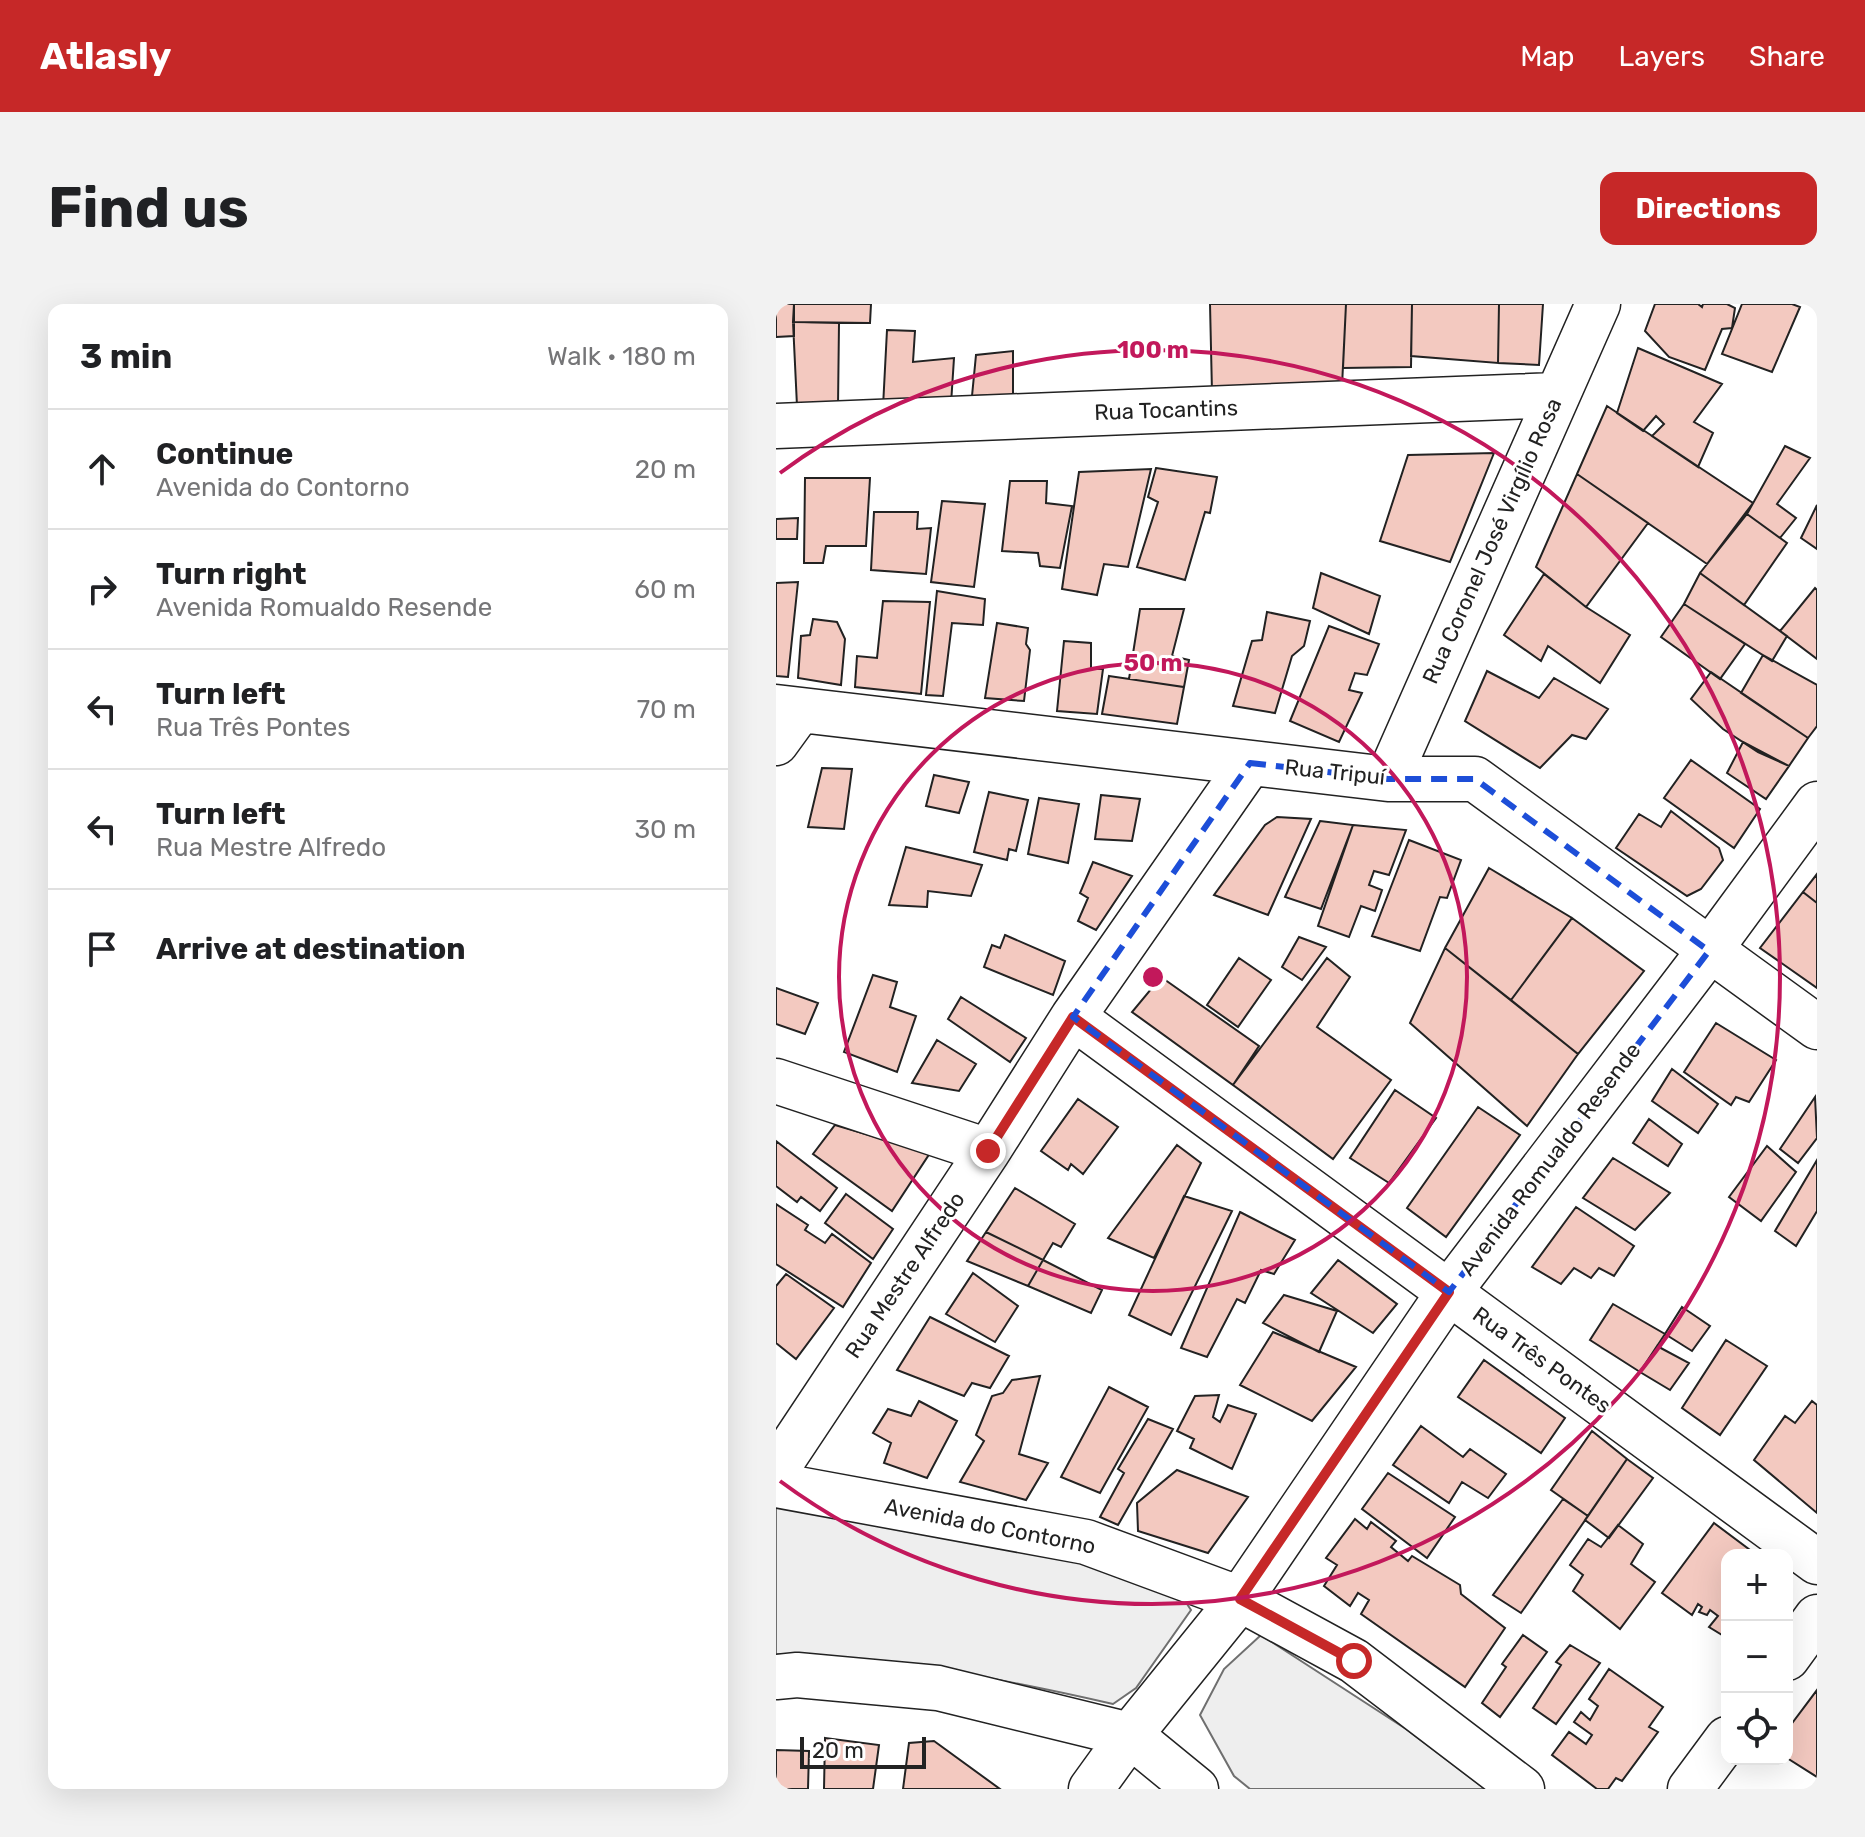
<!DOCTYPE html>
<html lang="en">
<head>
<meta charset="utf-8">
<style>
  body { margin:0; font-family:Rubik,sans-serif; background:#f2f2f2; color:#202124 }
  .controls { position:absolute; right:24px; bottom:24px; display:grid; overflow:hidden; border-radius:16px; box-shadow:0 8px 32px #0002 }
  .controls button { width:72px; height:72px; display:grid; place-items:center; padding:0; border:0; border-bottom:2px solid #e0e0e0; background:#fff; color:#202124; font:40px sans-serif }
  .scale { position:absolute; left:24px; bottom:20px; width:126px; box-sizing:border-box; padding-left:8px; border:4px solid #222; border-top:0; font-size:22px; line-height:28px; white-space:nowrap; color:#222; -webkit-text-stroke:6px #fff; paint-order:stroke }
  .stop { position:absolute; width:24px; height:24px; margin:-18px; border:6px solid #c62828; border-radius:50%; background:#fff }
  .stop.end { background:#c62828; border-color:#fff; box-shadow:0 2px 8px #0008 }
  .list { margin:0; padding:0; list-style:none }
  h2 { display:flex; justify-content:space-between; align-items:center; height:104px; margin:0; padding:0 32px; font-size:34px }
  h2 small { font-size:26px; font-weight:400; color:#757577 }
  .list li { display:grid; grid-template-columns:52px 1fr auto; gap:24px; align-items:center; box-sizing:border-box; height:120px; padding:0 32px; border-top:2px solid #e0e0e0 }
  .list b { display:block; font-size:30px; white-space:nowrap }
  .list p { margin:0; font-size:26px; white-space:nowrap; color:#757577 }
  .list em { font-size:26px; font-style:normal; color:#757577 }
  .icon { flex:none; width:44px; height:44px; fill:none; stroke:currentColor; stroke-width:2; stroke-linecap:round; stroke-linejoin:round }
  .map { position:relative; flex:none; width:1041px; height:1485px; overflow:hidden; border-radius:16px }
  header { display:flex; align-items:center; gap:48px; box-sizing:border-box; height:112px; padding:0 40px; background:#c62828; color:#fff }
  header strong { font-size:38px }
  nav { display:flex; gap:44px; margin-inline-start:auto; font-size:28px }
  .intro { display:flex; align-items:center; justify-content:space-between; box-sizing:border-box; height:192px; padding:0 48px }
  h1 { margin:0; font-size:56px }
  .button { padding:20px 36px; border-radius:16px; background:#c62828; color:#fff; font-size:28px; font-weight:700 }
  main { display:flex; gap:48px; padding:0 48px }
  aside { flex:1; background:#fff; border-radius:16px; box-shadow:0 8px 32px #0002 }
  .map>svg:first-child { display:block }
  .green { fill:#eee; stroke:#6f6f6f; stroke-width:2 }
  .building { fill:#f3c9c0; stroke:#222; stroke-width:2 }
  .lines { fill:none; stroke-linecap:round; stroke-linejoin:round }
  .minor-casing { stroke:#222; stroke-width:47 }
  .minor { stroke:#fff; stroke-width:44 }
  .route { stroke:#c62828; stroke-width:10 }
  .marked { fill:none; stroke:#1d4ed8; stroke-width:6; stroke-dasharray:16 10; stroke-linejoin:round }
  .ring { fill:none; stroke:#c2185b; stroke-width:4 }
  .labels { text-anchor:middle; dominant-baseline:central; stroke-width:6; stroke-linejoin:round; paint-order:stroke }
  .street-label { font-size:22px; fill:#222; stroke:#fff }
  .centre { fill:#c2185b; stroke:#fff; stroke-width:4 }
  .ring-label { font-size:24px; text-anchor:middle; font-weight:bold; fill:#c2185b; stroke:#fff; stroke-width:6; stroke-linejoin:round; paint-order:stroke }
</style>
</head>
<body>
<header>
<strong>Atlasly</strong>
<nav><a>Map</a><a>Layers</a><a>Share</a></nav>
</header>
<div class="intro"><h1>Find us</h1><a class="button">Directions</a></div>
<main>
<aside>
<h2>3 min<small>Walk · 180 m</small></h2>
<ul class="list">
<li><svg class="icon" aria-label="ahead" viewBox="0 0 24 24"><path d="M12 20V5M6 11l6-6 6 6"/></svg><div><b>Continue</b><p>Avenida do Contorno</p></div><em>20 m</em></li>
<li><svg class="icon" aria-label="right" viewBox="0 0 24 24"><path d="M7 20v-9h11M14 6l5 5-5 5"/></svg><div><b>Turn right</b><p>Avenida Romualdo Resende</p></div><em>60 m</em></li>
<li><svg class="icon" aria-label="left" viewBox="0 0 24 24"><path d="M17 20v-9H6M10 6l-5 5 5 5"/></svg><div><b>Turn left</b><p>Rua Três Pontes</p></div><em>70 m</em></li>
<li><svg class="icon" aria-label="left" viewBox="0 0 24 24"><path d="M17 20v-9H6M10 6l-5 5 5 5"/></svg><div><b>Turn left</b><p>Rua Mestre Alfredo</p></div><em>30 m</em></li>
<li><svg class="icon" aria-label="arrive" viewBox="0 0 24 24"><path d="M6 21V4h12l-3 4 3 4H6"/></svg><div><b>Arrive at destination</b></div></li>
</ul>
</aside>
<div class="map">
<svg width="1041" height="1485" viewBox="0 0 1041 1485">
  <rect width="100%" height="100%" fill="#fff"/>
  <path class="green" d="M0,1200l182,21 223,70 10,15 -55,78 -23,16c-110,-25 -223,-47 -337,-50z
    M485,1331l145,94 79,60h-235l-16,-13 -34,-61 24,-46z"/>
  <path class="building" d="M0,0h18v32l-18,1z
    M18,0h77l-1,19 -77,-1z
    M434,0h136l-4,82 -130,6z
    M570,0h66l-1,63 -68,1z
    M636,0h87l-1,59 -87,-7z
    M723,0h44l-4,61 -41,-2z
    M879,0h43l4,3 1,-3h24l8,4 -3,20 -10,1 -17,41 -36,-13 -24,-26z
    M966,0h50l8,3 -28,65 -50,-18z
    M17,18l46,1 -1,83h-41z
    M111,26l28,1 -2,31 41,-4 -3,46 -68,3z
    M862,44l84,36 -28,38 19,11 -15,34 -46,-31 12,-12 -8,-8 -13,15 -26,-18z
    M237,47v44l-41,1 4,-41z
    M831,102l146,97 -46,61 -130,-90z
    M1009,142l25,12 -33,46 19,14 -16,20 -33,-24z
    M718,149l-44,109 -70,-21 28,-86z
    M380,164l61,9 -7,36 -5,-1 -20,68 -48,-13 21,-65 -10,-5z
    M375,165l-23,98 -24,-3 -7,31 -35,-6 17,-117z
    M801,170l71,49 -62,84 -50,-40z
    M29,174h65l-4,68h-40l-3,17h-19z
    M234,177h37l-1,22 26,3 -12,62 -20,-2 -2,-13 -36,-2z
    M166,197l43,3 -11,83 -43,-5z
    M1041,201v44l-16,-11z
    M98,208h44l-1,17 14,-1 -5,46 -55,-4z
    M971,210l40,29 -43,62 -44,-32z
    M22,214l-1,21h-21v-20z
    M545,269l59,23 -11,38 -56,-26z
    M924,269l87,63 -15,25 -88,-57z
    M768,270l42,33 44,28 -30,48 -52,-37 -7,15 -37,-26z
    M22,278l-10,95 -12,-1v-93z
    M1039,284l2,2v69l-37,-28z
    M161,287l48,8 -2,26 -31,-2 -9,73 -17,-1z
    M107,297l47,1 -9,92 -66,-7 2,-31 20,2z
    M908,300l61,40 -25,35 -59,-42z
    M364,305h44l-12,47 17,4 -5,27 -55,-8z
    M491,308l43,9 -6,25 -12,10 -17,57 -42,-7 19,-65 10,-1z
    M37,315l24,3 8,17 -4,46 -43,-7 3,-42 9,-1z
    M221,319l31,5 -2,16 4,6 -6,51 -39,-3z
    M553,322l50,18 -12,31 -12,-2 -6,17 13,3 -23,49 -49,-21z
    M288,337l27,2v26h12l-6,45 -40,-3z
    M987,351l54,30v41l-9,12 -67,-45z
    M711,367l52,27 15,-20 54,31 -22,30 -14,-4 -32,33 -75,-47z
    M935,368l97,66 -19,28 -31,-14 -35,-23 -32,-30z
    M333,372l75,11 -7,37 -75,-10z
    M967,438l46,24 -23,33 -39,-26z
    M915,456l69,49 -26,39 -70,-50z
    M46,464l30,1 -8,60 -36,-2z
    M158,471l35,7 -10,31 -33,-7z
    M213,488l39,8 -12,51 -7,-2 -2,11 -33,-8z
    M325,491l39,4 -8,42 -37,-2z
    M263,494l40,6 -11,59 -40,-9z
    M895,507l48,37 4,12 -22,29 -14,7 -71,-48 23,-34 22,13z
    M501,513l34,2 -43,96 -54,-20 51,-70z
    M544,517l33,4 -32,84 -36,-12z
    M577,521l53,5 -17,45 -15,-4 -5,14 13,5 -7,21 -14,-5 -12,31 -31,-11z
    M633,536l52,20 -14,38 -7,-1 -20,54 -48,-15z
    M130,543l76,18 -11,31 -43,-5 -1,16 -38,-2z
    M317,558l39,14 -36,54 -18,-9 10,-23 -8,-5z
    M713,564l83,50 -61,82 -66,-52z
    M1041,570v29l-14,-11z
    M1027,588l14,11v85l-57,-40z
    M796,614l72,53 -66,83 -67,-54z
    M229,631l60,26 -12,34 -69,-28 8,-22 8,3z
    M523,633l27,10 -24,33 -20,-13z
    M669,644l133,106 -51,72 -117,-103z
    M463,654l32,22 -33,47 -31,-22z
    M551,654l23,19 -33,50 74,53 -58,79 -100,-74z
    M97,671l24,7 -7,25 26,9 -19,56 -53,-20z
    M385,673l98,69 -26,39 -101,-73z
    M0,684l42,15 -13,31 -29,-10z
    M185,693l65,41 -16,24 -62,-43z
    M940,719l60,37 -27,42 -13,-5 -5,8 -47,-33z
    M161,736l39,24 -17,27 -47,-8z
    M896,765l46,35 -20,29 -46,-32z
    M619,786l41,28 -47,65 -39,-25z
    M1039,793l2,41 -19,25 -18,-14z
    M302,795l40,28 -35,47 -12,-10 -3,6 -27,-19z
    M702,803l42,28 -74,102 -39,-29z
    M873,815l33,25 -14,22 -35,-23z
    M59,821l95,28 -38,58 -79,-57z
    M0,837l61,47 -17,23 -19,-14 -4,5 -21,-16z
    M401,841l24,18 -47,95 -46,-20z
    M991,842l29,26 -35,49 -32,-24z
    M837,854l57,35 -35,37 -52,-32z
    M1041,856v51l-21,35 -21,-15z
    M239,884l60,36 -14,23 -8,-4 -10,17 -57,-28z
    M70,890l47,35 -20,30 -48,-36z
    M408,892l48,15 -61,124 -42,-20z
    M0,900l32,21 -3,5 20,13 7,-9 39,29 -28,44 -67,-43z
    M800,903l58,39 -20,30 -15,-8 -8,10 -17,-10 -13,16 -29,-17z
    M464,908l55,28 -21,34 -13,-4 -16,33 -8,-4 -30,58 -26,-9z
    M210,928l57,28 -15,26 -61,-25z
    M267,956l59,30 -11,23 -63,-27z
    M562,956l59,44 -24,29 -62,-40z
    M197,969l45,33 -23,36 -49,-28z
    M10,970l48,34 -38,51 -20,-16v-57z
    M508,991l53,16 -18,41 -56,-29z
    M837,1000l52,30 -25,38 -50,-32z
    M906,1003l28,19 -18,25 -27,-17z
    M154,1013l79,39 -19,32 -18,-5 -8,13 -67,-26z
    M497,1028l83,35 -44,54 -72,-36z
    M950,1036l41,26 -47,69 -38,-27z
    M881,1042l32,17 -19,27 -30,-18z
    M708,1056l81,58 -24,35 -83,-56z
    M264,1072l-21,78 29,9 -22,37 -66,-18 24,-41 -8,-6 16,-39 11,-3 9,-13z
    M333,1083l39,20 -48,86 -39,-16z
    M443,1091l-6,22 7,5 8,-17 28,9 -24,55 -42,-21 4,-9 -17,-8 18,-35z
    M143,1097l38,20 -30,57 -43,-15 7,-20 -18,-10 15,-24 23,7z
    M1036,1097l5,4v108l-63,-53 31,-44 10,7z
    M372,1115l25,10 -55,96 -18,-8 24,-44 -6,-4z
    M645,1122l42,31 7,-8 36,25 -18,24 -26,-16 -13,21 -56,-38z
    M816,1127l35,28 -39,57 -37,-26z
    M851,1155l26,19 -44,60 -24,-18z
    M401,1166l71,27 -40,56 -70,-22 -1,-28z
    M612,1169l67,44 -28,41 -65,-49z
    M787,1195l25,17 -67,97 -28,-18z
    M579,1215l12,10 4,-7 25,19 -5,6 17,14 4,-5 48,29 1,9 44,34 -40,59 -104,-73 8,-14 -11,-7 -8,13 -26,-20 13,-21 -11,-7z
    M938,1219l40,30 -27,2v83l-18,-11 9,-11 -8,-6 -3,5 -8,-3 3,-5 -4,-3 -6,11 -30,-22z
    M842,1221l25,19 -12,20 24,18 -35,47 -47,-38 10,-16 -13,-10 18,-26 13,8z
    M747,1331l24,17 -47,65 -18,-14 24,-36 -4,-3z
    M794,1341l30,18 -44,61 -23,-16 28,-43 -5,-3z
    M833,1365l54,38 -14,20 9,5 -36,49 -6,-3 -8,11h-11l-45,-34 17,-23 17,12 6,-9 -18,-13 7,-10 9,8 8,-14 -9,-7z
    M1041,1386v87l-30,-19v-28z
    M49,1434l54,7 -6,44h-49z
    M158,1437l66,48h-97l6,-46z
    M0,1446l33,1 -1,38h-32z"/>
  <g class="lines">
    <g class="minor-casing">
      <path id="minor" d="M0,122l780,-31
        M0,403l612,72h87l342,248
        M0,439l24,-33
        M612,475l210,-475
        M297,713l744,545
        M0,777l212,70
        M0,1166l212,-319 85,-134 177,-254
        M0,1181l310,57 154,57 114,62 168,128
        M1011,1354l30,-41
        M0,1373l21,-2 141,13 192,47 66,54
        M315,1485l39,-54 110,-136 209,-307 260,-341 108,-147
        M914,1485l37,-50"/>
    </g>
    <use href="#minor" class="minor"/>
  </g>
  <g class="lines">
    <path class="route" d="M212,847l85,-134 376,275 -209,307 114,62"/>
  </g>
  <path class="marked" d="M474,459l138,16h87l234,172 -260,341 -376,-275z"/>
  <g class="ring">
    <circle cx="377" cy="673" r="314"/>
    <path d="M4 169A627 627 0 1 1 4 1177"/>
  </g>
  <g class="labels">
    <g class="street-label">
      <text transform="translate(390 106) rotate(-2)">Rua Tocantins</text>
      <text transform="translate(716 237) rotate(-66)">Rua Coronel José Virgílio Rosa</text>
      <text transform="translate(559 468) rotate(6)">Rua Tripuí</text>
      <text transform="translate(774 855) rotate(-53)">Avenida Romualdo Resende</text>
      <text transform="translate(129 971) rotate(-56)">Rua Mestre Alfredo</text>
      <text transform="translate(766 1056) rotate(36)">Rua Três Pontes</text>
      <text transform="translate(214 1222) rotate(11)">Avenida do Contorno</text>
    </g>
  </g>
  <circle cx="377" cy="673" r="12" class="centre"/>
  <g class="ring-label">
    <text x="377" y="54">100 m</text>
    <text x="377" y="367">50 m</text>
  </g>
</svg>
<div class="controls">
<button>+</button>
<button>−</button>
<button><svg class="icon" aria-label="locate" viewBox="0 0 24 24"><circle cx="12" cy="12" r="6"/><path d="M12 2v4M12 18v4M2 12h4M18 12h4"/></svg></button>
</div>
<div class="scale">20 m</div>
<div class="stop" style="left:578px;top:1357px"></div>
<div class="stop end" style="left:212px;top:847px"></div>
</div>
</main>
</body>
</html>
